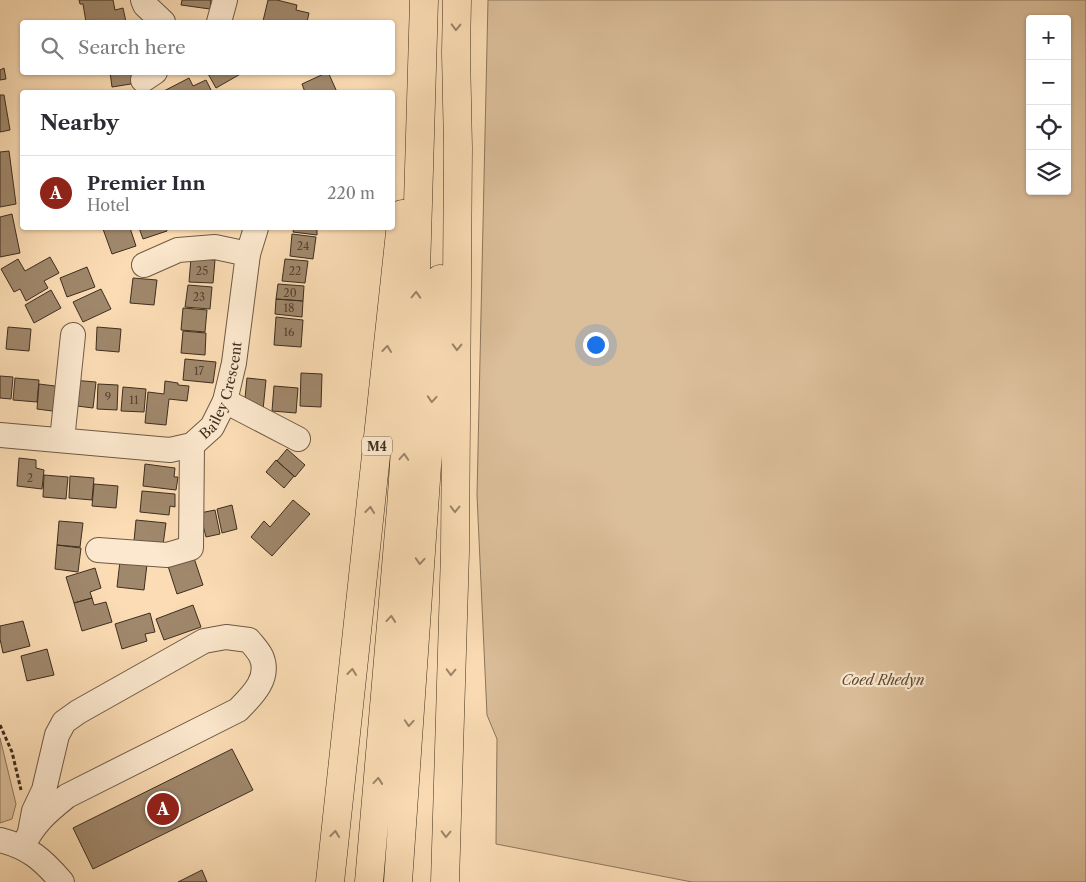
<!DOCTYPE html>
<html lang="en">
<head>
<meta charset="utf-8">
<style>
  body { margin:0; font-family:"Libre Caslon Text",serif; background:#f2f2f3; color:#2b2b33 }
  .controls { position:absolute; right:15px; top:15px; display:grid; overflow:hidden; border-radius:5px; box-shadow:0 1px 4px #0004 }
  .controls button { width:45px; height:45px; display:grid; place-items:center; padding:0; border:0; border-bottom:1px solid #e1e1e2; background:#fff; color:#2b2b33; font:25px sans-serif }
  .you { position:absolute; left:595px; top:344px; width:18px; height:18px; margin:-12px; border:4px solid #fff; border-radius:50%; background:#1a73e8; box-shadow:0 0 0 8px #1a73e833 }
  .badge { display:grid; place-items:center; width:32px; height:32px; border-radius:50%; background:#8f2418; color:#fff; font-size:16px; font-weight:700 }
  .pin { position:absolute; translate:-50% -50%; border:2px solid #fff; box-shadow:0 1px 5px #0006 }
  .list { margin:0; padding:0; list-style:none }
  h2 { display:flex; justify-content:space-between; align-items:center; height:65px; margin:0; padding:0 20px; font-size:21px }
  h2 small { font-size:16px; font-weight:400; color:#7c7c81 }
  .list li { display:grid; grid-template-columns:32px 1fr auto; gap:15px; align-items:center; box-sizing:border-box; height:75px; padding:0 20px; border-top:1px solid #e1e1e2 }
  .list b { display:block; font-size:19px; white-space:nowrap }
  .list p { margin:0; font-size:16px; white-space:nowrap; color:#7c7c81 }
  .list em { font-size:16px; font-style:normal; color:#7c7c81 }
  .icon { flex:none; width:28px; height:28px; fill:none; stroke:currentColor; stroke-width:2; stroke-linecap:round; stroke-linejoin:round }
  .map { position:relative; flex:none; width:1086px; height:882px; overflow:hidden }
  .search { position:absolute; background:#fff; box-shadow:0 1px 4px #0004; left:20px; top:20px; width:375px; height:55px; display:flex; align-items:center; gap:12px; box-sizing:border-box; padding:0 18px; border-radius:5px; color:#7c7c81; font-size:19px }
  .panel { position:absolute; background:#fff; box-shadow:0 1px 4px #0004; left:20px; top:90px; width:375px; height:140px; border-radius:5px }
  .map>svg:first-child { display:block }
  .green { fill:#dbbe9a; stroke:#8c765c; fill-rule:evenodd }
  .building { fill:#a0886c; stroke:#3e2e1e }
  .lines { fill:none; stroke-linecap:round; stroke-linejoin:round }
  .minor-casing { stroke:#6d5a44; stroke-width:26 }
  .highway-casing { stroke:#3e2e1e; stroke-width:29 }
  .path { stroke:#3e2e1e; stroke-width:3; stroke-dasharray:4 2.5; stroke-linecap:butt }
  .minor { stroke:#fce8ce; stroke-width:24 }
  .highway { stroke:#fbdcb4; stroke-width:28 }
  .oneway { stroke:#9c8569 }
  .labels { text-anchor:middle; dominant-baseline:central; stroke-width:4.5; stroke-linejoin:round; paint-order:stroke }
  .number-label { font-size:11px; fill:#564432 }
  .shield { fill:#fce8ce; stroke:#776653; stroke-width:1 }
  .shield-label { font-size:12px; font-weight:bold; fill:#3e2e1e }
  .street-label { font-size:14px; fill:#3e2e1e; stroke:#fce8ce }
  .park-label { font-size:14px; font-style:italic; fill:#5d4b37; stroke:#fce8ce }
</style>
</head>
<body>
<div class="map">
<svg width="1086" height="882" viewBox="0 0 1086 882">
  <rect width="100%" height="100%" fill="#fbdcb4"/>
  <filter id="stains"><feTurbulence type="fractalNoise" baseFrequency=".004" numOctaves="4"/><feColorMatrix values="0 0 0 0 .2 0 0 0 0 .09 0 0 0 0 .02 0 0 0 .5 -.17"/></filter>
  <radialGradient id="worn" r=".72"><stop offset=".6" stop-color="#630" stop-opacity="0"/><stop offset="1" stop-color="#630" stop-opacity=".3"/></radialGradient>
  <path class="green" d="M488,0h598v882h-394l-196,-38 1,-105 -10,-24 -10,-220zM1030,19h37v172h-37z
    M0,738l16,66 -4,15 -12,4z"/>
  <path class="building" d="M79,0h34l2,10 8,-2 3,14h-40l-3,-18h-3z
    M182,0h29l-1,9 -29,-4z
    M268,0h9l20,5 -1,5 13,3 -2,9h-39l-5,-1z
    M4,68l2,11 -6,1v-10z
    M110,72h25l2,11 -25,4z
    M207,72h37l-28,16z
    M328,72l9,20h-32l-3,-8z
    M189,78l4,8 13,-6 6,12h-50z
    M0,95h4l6,35 -10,2z
    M9,151l7,53 -16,3v-55z
    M12,214l8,39 -20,4v-40z
    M107,228h23l6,18 -24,8 -9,-25z
    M139,228h27l1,3 -24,8z
    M294,228h23v7l-24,-3z
    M292,234l24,3 -3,22 -23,-3z
    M50,257l9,16 -15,8 4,7 -22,13 -6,-12 -6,3 -13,-23 17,-10 7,12z
    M191,258l24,2 -2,23 -24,-1z
    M285,259l23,2 -3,22 -23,-2z
    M87,267l8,20 -28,10 -7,-19z
    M133,278l24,2 -3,25 -24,-2z
    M278,284l26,2 -1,15 -27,-2z
    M188,285l24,2 -2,22 -25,-2z
    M101,289l10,20 -28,13 -10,-20z
    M51,290l10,18 -27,15 -9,-18z
    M276,299l27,2 -1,16 -27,-3z
    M183,308l24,2 -2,22 -24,-2z
    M276,317l27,3 -2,27 -27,-2z
    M8,327l23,2 -2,22 -23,-2z
    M97,327l24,2 -2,23 -23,-2z
    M183,331l23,2 -1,22 -24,-2z
    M185,359l31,3 -3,21 -30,-3z
    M301,373l21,1 -1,33 -21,-1z
    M0,376l13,1 -2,22 -11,-1z
    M15,378l24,2 -2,22 -24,-2z
    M247,378l19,2 -3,30 -19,-2z
    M72,380l24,2 -3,26 -24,-3z
    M165,381l13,2v2l11,1 -2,15 -18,-2 -3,26 -21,-2 3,-31 16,2z
    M39,384l24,3 -3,25 -23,-3z
    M98,384l20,1 -1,25 -20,-1z
    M274,386l24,2 -2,25 -24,-2z
    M123,387l23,2 -2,23 -23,-1z
    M287,449l18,16 -10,12 -18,-16z
    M19,458l17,2v8l8,2 -2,19 -25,-3z
    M276,460l18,16 -10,12 -18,-16z
    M145,464l30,4 -1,9h4l-2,13 -33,-4z
    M44,475l24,2 -2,22 -23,-2z
    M70,476l24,2 -2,22 -23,-2z
    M94,484l24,2 -2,22 -24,-2z
    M142,491l33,3v13l-5,-1 -1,9 -29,-3z
    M293,500l17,14 -38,42 -21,-19 13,-16 6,6z
    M232,505l5,24 -15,4 -5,-24z
    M215,510l5,24 -14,3 -6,-24z
    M136,520l30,3 -3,22 -29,-4z
    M59,521l24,2 -3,24 -23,-2z
    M57,545l24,3 -3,24 -23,-3z
    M193,555l10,30 -26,9 -10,-31z
    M120,561l27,3 -3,26 -27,-3z
    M95,568l6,20 -11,4 2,6 -18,5 -8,-26z
    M92,598l2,7 12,-3 6,20 -30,9 -8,-28z
    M193,605l8,22 -37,13 -8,-21z
    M150,613l5,19 -10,2 2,7 -25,8 -7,-25z
    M23,621l7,25 -27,7 -3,-14v-13z
    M47,649l7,26 -27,6 -6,-25z
    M232,749l21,41 -160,79 -20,-41z
    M202,870l5,12h-29z"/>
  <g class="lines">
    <g class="minor-casing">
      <g id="minor">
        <path d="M143,0l2,5 18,17"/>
        <path d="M219,22l6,-22"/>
        <path d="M143,80l12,-8"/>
        <path d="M144,265l34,-15 37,-3 33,7"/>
        <path d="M225,401l73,38"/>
        <path id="s1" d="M0,435l170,15 22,-5 20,-18 13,-26 9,-38 14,-109 8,-26"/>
        <path d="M62,440l11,-105"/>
        <path d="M98,550l69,5 24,-7 1,-103"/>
        <path d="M0,840c29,7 43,20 62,42"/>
        <path d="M23,846c11,-23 24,-34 44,-50l171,-86c14,-14 33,-32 23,-54 -3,-6 -8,-11 -12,-16l-23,-3 -22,4 -126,71 -14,10 -7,13 -13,55 -10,21 -4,21"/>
      </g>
    </g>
    <g class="highway-casing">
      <path id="highway" d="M330,882l72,-668
        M369,882l32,-374 14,-203 9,-305
        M398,882l42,-603
        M445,882l10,-330 3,-404 -2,-95 1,-53"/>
    </g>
    <path class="path" d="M0,725l12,27 9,38"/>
    <use href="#minor" class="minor"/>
    <use href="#highway" class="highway"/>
  </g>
  <defs><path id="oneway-chevron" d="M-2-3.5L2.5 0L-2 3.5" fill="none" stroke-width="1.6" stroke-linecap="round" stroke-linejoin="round" transform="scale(1.25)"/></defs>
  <g class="oneway">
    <use href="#oneway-chevron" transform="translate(456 27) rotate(91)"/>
    <use href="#oneway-chevron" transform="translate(416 295) rotate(-88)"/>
    <use href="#oneway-chevron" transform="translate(457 347) rotate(91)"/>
    <use href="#oneway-chevron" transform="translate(387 349) rotate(-84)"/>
    <use href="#oneway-chevron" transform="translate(432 399) rotate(94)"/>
    <use href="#oneway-chevron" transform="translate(404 457) rotate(-86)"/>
    <use href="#oneway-chevron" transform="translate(455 509) rotate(91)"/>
    <use href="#oneway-chevron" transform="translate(370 510) rotate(-84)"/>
    <use href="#oneway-chevron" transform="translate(420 561) rotate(94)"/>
    <use href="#oneway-chevron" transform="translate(391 619) rotate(-85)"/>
    <use href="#oneway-chevron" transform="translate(352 672) rotate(-84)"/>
    <use href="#oneway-chevron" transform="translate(451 672) rotate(92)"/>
    <use href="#oneway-chevron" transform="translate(409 723) rotate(94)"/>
    <use href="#oneway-chevron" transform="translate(378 781) rotate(-85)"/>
    <use href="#oneway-chevron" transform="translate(335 834) rotate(-84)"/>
    <use href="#oneway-chevron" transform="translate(446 834) rotate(92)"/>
  </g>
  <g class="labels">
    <g class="number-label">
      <text x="303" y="246">24</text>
      <text x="202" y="271">25</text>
      <text x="295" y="271">22</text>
      <text x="290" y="293">20</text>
      <text x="199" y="297">23</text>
      <text x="289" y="308">18</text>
      <text x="289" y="332">16</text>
      <text x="199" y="371">17</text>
      <text x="108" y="397">9</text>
      <text x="134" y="400">11</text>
      <text x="30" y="478">2</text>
    </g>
    <rect class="shield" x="362" y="436.5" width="30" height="19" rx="4"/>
    <g class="shield-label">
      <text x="377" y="446">M4</text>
    </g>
    <g class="street-label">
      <text stroke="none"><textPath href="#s1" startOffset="258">Bailey Crescent</textPath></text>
    </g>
    <g class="park-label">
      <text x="883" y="680">Coed Rhedyn</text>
    </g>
  </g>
  <rect width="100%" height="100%" filter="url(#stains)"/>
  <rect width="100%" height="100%" fill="url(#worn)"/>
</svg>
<div class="controls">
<button>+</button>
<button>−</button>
<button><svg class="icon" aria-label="locate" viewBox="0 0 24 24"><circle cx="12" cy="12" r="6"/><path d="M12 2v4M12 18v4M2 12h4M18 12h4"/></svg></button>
<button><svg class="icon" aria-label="layers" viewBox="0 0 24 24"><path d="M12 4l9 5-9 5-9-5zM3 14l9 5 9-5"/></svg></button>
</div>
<div class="you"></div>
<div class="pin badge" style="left:163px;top:809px">A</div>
<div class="search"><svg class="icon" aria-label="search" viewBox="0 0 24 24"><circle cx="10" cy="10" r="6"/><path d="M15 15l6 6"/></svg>Search here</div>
<section class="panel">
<h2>Nearby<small></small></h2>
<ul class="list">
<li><span class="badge">A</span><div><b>Premier Inn</b><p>Hotel</p></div><em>220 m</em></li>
</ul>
</section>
</div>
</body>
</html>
